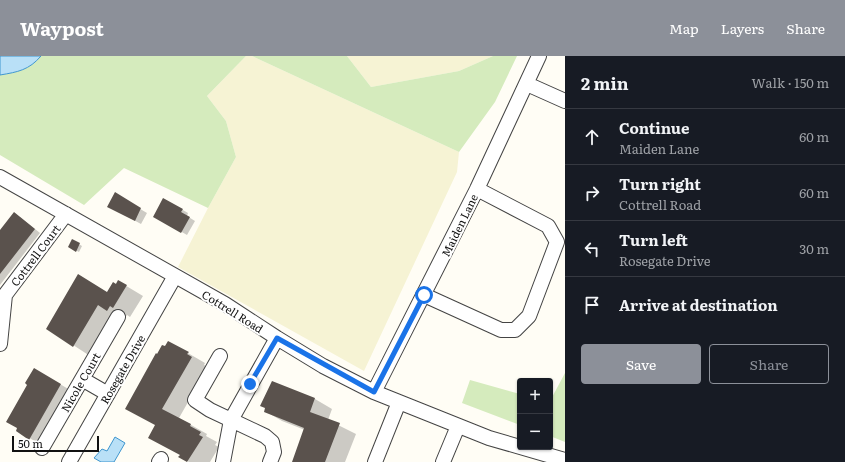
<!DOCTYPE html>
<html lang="en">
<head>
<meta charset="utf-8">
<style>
  body { margin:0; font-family:Literata,serif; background:#20242c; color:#f1f3f6 }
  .controls { position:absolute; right:12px; bottom:12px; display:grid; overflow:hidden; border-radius:4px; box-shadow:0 1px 3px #0004 }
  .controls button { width:36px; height:36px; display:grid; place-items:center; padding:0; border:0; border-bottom:1px solid #363941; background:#171b24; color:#f1f3f6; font:20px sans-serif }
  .scale { position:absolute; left:12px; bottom:10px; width:87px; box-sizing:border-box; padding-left:4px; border:2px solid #111; border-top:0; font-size:11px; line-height:14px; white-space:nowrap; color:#111; -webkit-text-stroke:3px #fff; paint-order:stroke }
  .stop { position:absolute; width:12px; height:12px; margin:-9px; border:3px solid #1a73e8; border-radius:50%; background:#fff }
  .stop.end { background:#1a73e8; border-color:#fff; box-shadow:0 1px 4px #0008 }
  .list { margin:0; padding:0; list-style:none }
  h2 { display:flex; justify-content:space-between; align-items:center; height:52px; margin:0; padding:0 16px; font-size:17px }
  h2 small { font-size:13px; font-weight:400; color:#9ea1a6 }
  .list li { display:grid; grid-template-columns:26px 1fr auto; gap:12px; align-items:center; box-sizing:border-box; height:56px; padding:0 16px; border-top:1px solid #363941 }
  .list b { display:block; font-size:15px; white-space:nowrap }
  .list p { margin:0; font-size:13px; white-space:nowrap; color:#9ea1a6 }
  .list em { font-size:13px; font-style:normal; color:#9ea1a6 }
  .actions { display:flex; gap:8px; padding:12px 16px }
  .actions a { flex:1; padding:9px 0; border:1px solid #8c9099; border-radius:4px; text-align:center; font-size:14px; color:#8c9099 }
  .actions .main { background:#8c9099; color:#fff }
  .icon { flex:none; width:22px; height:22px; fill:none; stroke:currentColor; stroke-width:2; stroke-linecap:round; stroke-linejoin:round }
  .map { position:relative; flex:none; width:565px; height:406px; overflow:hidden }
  header { display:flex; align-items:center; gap:24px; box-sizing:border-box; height:56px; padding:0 20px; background:#8c9099; color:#fff }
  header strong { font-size:19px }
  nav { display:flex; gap:22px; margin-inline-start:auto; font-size:14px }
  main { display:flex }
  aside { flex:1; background:#171b24 }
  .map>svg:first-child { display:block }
  .farmland { fill:#f6f3d4 }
  .green { fill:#d5ebbd }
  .water { fill:#b9e0f7; stroke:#3f96cf }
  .shadow { fill:#0003 }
  .building { fill:#5a524d }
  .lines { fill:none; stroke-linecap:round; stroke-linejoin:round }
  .minor-casing { stroke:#444; stroke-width:16 }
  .minor { stroke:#fff; stroke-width:14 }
  .route { stroke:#1a73e8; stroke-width:5 }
  .labels { text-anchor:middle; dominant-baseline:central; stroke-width:4; stroke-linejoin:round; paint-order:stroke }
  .street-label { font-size:11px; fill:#111; stroke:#fff }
</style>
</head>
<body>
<header>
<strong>Waypost</strong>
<nav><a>Map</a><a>Layers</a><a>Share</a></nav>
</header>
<main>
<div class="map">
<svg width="565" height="406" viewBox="0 0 565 406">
  <rect width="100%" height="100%" fill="#fffdf5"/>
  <path class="farmland" d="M246,0h6l207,96 -2,20 -93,199 -186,-104 30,-59 28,-51 -10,-36 -19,-25z
    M347,0h146l-34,15 -88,16z"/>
  <path class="green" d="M41,0h205l-39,40 19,25 10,36 -28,51 -84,-40 -40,37 -84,-50v-80c18,-3 29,-5 41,-19z
    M252,0h95l24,31 88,-16 34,-15h24l-22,46 -36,50z
    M565,317v69l-15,-6v-35z
    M470,324l50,14v31l-58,-22z"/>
  <path class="water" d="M0,0h41c-12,14 -23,16 -41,19z
    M115,381l10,6 -11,19h-13l-7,-4 8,-9 5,2z"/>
  <path class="shadow" d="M115,138l32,19 -6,11 -26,-14z
    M164,143l24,14 -1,3 8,5 -8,14 -33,-19z
    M20,161l20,16 -40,52v-53z
    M72,184l10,6 -3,6 -10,-5z
    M118,225l25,15 -13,21 -3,-2 -3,4 -9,-5 -25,42 -43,-28 61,-35z
    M169,286l36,21 -1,2 4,2 -29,51 28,16 -1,2 11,6 -2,3 4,2 -9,15h-21l-9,-5 1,-2 -25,-30 1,-70z
    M34,313l43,25 -30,54 -30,-17z
    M272,326l43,17 17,10 -4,11 28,14 -11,28h-52l12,-32 -23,-9 -17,-10z"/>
  <path class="building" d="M115,136l26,16 -6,13 -28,-14z
    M163,142l20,11 -2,3 9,5 -9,16 -28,-16z
    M14,156l21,17 -35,45v-44z
    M72,183l8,4 -4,9 -8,-5z
    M78,218l29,18 6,-10 3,2 2,-4 9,5 -14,23 -3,-2 -3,5 -9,-6 -25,42 -27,-18z
    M168,285l21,11 -2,2 5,3 -30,52 29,15 -1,2 11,6 -2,3 4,2 -16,25 -9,-5 2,-2 -32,-17 7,-13 -30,-16 31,-56 1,1 5,-9 3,1z
    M34,312l27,16 -32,56 -13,-9 1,-3 -11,-6 21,-37 -2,-2z
    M272,325l43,17 -5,14 30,11 -15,39h-33l12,-34 -40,-16 1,-4 -5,-2z"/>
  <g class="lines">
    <g class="minor-casing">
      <path id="minor" d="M527,28l38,17
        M0,121l225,127 52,34 46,28 51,26 115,46 76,22
        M424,239l77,35h14l14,-14 28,-74 -9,-16 -71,-37
        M0,288l5,-49 61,-81
        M220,300l-25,44 15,10 55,26 7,6 2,10 -4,10
        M82,323l26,15
        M374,336l103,-203 62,-133
        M42,392l76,-131
        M69,406l106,-186
        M159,406l2,-3
        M223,406l8,-42 46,-82
        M375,406l24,-60
        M443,406l15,-36"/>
    </g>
    <use href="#minor" class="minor"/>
  </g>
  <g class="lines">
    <path class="route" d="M250,328l27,-46 97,54 50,-97"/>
  </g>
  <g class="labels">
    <g class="street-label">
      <text transform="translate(459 169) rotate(-64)">Maiden Lane</text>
      <text transform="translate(35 199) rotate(-53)">Cottrell Court</text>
      <text transform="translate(233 255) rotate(32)">Cottrell Road</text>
      <text transform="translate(122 313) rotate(-60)">Rosegate Drive</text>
      <text transform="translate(80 326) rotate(-60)">Nicole Court</text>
    </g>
  </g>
</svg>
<div class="controls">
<button>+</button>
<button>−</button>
</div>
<div class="scale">50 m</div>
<div class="stop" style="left:424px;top:239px"></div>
<div class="stop end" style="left:250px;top:328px"></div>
</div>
<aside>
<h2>2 min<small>Walk · 150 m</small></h2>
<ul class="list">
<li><svg class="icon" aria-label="ahead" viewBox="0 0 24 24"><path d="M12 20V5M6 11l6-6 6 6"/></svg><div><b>Continue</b><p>Maiden Lane</p></div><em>60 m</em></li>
<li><svg class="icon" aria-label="right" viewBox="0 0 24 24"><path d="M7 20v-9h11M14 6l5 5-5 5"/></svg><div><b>Turn right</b><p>Cottrell Road</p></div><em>60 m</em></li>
<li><svg class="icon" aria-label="left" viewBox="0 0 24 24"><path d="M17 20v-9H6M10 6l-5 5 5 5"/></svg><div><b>Turn left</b><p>Rosegate Drive</p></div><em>30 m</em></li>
<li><svg class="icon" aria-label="arrive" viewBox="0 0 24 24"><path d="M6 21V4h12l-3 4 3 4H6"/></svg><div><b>Arrive at destination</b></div></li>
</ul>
<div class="actions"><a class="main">Save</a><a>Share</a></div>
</aside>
</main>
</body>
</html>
